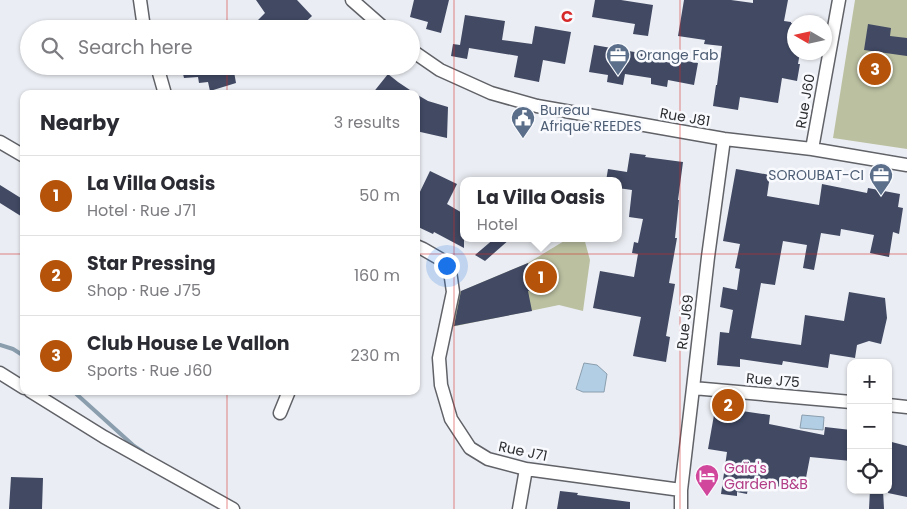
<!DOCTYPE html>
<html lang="en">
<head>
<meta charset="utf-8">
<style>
  body { margin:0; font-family:Poppins,sans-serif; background:#f2f2f3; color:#2b2b33 }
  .controls { position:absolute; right:15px; bottom:15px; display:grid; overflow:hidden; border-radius:10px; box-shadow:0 1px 4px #0004 }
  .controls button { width:45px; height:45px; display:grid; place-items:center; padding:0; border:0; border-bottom:1px solid #e1e1e2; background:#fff; color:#2b2b33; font:25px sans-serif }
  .compass { position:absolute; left:787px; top:15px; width:45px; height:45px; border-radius:50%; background:#fff; box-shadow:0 1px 4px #0004; rotate:279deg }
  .you { position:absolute; left:446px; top:265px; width:18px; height:18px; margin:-12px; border:4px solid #fff; border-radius:50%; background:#1a73e8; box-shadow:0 0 0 8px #1a73e833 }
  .badge { display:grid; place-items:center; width:32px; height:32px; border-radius:50%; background:#b45309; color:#fff; font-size:16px; font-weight:700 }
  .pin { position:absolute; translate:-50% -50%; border:2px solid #fff; box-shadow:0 1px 5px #0006 }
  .popup { position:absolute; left:460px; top:177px; width:162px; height:65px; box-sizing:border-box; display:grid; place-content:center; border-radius:10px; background:#fff; filter:drop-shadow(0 1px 4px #0005); font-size:16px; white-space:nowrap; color:#7c7c81 }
  .popup b { font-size:19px; color:#2b2b33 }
  .popup::after { content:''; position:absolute; left:50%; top:100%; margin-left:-10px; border:10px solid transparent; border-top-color:#fff }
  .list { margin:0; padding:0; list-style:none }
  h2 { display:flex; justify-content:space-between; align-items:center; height:65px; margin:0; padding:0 20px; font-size:21px }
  h2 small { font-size:16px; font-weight:400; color:#7c7c81 }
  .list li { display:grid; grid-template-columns:32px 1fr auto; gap:15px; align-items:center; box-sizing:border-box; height:80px; padding:0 20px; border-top:1px solid #e1e1e2 }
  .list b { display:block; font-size:19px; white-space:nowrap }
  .list p { margin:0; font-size:16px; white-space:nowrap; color:#7c7c81 }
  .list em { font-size:16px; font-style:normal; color:#7c7c81 }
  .icon { flex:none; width:28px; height:28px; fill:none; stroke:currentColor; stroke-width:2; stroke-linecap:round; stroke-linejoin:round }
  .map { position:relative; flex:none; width:907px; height:509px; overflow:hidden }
  .search { position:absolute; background:#fff; box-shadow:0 1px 4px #0004; left:20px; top:20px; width:400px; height:55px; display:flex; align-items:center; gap:12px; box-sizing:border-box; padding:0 18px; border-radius:28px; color:#7c7c81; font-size:19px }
  .panel { position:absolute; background:#fff; box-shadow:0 1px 4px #0004; left:20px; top:90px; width:400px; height:305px; border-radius:10px }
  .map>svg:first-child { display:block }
  .green { fill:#bbc0a1 }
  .water { fill:#b2cee5; stroke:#8a9eae }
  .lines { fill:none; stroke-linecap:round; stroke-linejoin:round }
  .stream { stroke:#8a9eae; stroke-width:4 }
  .building { fill:#414963 }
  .street-casing { stroke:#606268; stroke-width:15 }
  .street { stroke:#fff; stroke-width:12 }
  .grid { fill:none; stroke:#d62828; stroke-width:1; stroke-opacity:0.55 }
  .labels { text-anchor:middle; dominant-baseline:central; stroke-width:5; stroke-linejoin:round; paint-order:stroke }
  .service-label { font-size:14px; fill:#4e5e75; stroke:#f8fafe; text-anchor:start }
  .street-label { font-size:14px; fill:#2c2d2f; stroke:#f8fafe }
  .hotel-label { font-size:14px; fill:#b23c85; stroke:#f8fafe; text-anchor:start }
  .grid-label { font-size:16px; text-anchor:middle; font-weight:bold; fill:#d62828; stroke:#f8fafe; stroke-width:5; stroke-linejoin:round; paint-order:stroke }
</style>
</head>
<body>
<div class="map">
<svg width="907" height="509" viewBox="0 0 907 509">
  <rect width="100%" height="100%" fill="#eaedf3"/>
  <path class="green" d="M855,0h52v149l-74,-11z
    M569,238h15l6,22 -7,51 -24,-6 -108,22 8,-35 69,-29z"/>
  <path class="water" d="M584,363l13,2 10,9 -3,18h-21l-7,-3z
    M802,415l22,2 -1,13 -23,-2z"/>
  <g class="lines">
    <path class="stream" d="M0,345l13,4 11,7
      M73,391l61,55 9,6"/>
  </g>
  <path class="building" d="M256,0h41l15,16 -14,13h-39l-5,-5 11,-11z
    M414,0h35l-8,33 -15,-4 2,-7 -18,-5z
    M595,0h26l32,5 -5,31 -15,-2 2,-10 -43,-7z
    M684,0h47l22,3v-3h35l-4,21 7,1v1l3,1v28h6l-2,12h2l-3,17 -15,-3 -4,25 -38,-6 -2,13 -25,-4 3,-21h1l5,-39 -18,-2 1,-4 -27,-4z
    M465,15l40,6 -3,19 30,4 3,-18 36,6 -6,32 -22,-4 -4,22 -25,-5 4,-21 -49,-8 -2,11 -16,-3 2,-12 7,1z
    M868,24l23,4 -1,8 17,2v18l-43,-6z
    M594,45l104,18 -4,22 -26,-5 -1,7 -16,-3v-6l-26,-4 -2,11 -16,-3 1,-7 -19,-3z
    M181,66h52l3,17 -26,8 -2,-9 -9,1 -1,-6 -14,1z
    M388,74l10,8 18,12h-44z
    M416,94l12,7 20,6 -1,31 -31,-7z
    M630,153l16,2 -1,2 38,5 -5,38h1l-4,38h2l-8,45 6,1 -9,52 4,1 -4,25 -33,-6 8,-39 -48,-9 7,-37 34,6 4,-23 -6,-1 2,-11 4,1 5,-24 -14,-2 3,-27 -14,-2v-7h-12l2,-12 19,3z
    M736,169l34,6 -3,21 52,9 3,-21 45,9 1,-5 32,6 -2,13 5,1 -4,26 -6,-2 -4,25 -19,-4 4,-18 -33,-6 -1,7 -19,-3 -7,37 -11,-2 4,-23 -24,-4 -8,44 -14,-2 -10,55 50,7 4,-30 39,6 5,-29 36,6 2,20 -6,26 -12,-3 -12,4 -2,13 -25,-4 -2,14 -45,-7 -1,4 -42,-6v8l-23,-2 3,-33 9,1 4,-23 -13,-3 3,-20 14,3 3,-21 -5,-1 5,-24 -17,-3z
    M430,171l27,13 -10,20 17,10v34l-30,-16 -1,2 -17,-8v-26z
    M0,185l24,15v18l-24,-15z
    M495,238h16l-26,23 -10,-6z
    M528,263l3,9 -5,3 8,15 -6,1 4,20 -78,15 7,-35z
    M742,411l28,4 -1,9 55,11 1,-8 26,3v31l-41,-4 -5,26 -5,-1 -2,8 -49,-9 -2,13 -10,-2v4l-16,-2 6,-42 -19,-3 6,-34 26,4z
    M888,441l19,5v51l-19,-4z
    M11,477l32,1 -1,31h-33z
    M870,490h13l1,19h-15z
    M560,491l18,2 -1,2 53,7v7h-73z"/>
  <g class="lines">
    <g class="street-casing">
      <path id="street" d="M140,0l3,21 2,8
        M352,0l33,29
        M411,50l29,20 51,23 46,13 187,33 88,10 95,16
        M157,66l8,28
        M0,142l24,14
        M812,149l27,-149
        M416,246l7,3 19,11 8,11 3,21 -14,66 2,27 10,34 19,29 18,11 38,10 155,21
        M0,373l24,15
        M693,388l158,14
        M30,391l74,46 129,72
        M888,405l19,2
        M280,413l9,-22
        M519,509l7,-40
        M681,509v-19l12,-102 15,-131 16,-118"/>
    </g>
    <use href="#street" class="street"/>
  </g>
  <path class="grid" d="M227,0v29M454,0v509M680,0v509M227,66v28M0,254h24M416,254h491M227,391v118"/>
  <defs>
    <g id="office-pin" transform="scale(1.25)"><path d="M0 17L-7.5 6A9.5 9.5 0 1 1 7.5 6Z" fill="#5c6f8a" stroke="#f8fafe"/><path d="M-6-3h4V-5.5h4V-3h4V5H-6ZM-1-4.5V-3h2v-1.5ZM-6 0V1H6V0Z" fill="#fff"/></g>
    <g id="civic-pin" transform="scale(1.25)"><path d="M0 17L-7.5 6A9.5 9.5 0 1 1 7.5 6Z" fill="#5c6f8a" stroke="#f8fafe"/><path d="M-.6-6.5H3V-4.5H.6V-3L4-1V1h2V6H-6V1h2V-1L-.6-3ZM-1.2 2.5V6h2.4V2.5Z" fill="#fff"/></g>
    <g id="hotel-pin" transform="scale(1.25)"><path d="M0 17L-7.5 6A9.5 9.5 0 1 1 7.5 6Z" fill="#d1479c" stroke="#f8fafe"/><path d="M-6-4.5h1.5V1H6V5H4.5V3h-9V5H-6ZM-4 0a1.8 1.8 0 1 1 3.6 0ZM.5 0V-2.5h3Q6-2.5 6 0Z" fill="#fff"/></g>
  </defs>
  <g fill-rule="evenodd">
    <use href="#office-pin" x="618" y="55"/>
    <use href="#civic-pin" x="523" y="118"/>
    <use href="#office-pin" x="881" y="175"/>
    <use href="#hotel-pin" x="707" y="476"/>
  </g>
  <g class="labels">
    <g class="service-label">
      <text x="636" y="55">Orange Fab</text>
      <text x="540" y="110">Bureau<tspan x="540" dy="16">Afrique REEDES</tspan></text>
      <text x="864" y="175" text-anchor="end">SOROUBAT-CI</text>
    </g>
    <g class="street-label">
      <text transform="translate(805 101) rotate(-80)">Rue J60</text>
      <text transform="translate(685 117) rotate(10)">Rue J81</text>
      <text transform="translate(685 322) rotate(-83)">Rue J69</text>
      <text transform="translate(773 380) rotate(5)">Rue J75</text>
      <text transform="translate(523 451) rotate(12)">Rue J71</text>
    </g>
    <g class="hotel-label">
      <text x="724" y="468">Gaïa's<tspan x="724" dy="16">Garden B&amp;B</tspan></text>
    </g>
  </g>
  <g class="grid-label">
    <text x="567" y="22">C</text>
  </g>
</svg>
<div class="controls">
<button>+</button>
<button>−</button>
<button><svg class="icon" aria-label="locate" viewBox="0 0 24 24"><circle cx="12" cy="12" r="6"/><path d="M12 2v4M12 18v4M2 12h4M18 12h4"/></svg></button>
</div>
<svg class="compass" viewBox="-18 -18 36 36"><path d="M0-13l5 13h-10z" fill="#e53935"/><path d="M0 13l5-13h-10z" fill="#7c7c81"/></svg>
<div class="you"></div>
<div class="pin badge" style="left:541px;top:277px">1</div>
<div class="popup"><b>La Villa Oasis</b>Hotel</div>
<div class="pin badge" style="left:728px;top:405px">2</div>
<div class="pin badge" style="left:875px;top:69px">3</div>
<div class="search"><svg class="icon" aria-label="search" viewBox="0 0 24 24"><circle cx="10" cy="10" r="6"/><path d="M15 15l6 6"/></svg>Search here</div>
<section class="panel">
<h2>Nearby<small>3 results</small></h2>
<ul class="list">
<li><span class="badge">1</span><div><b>La Villa Oasis</b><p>Hotel · Rue J71</p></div><em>50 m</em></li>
<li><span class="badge">2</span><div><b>Star Pressing</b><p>Shop · Rue J75</p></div><em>160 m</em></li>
<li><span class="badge">3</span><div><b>Club House Le Vallon</b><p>Sports · Rue J60</p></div><em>230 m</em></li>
</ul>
</section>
</div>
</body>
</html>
